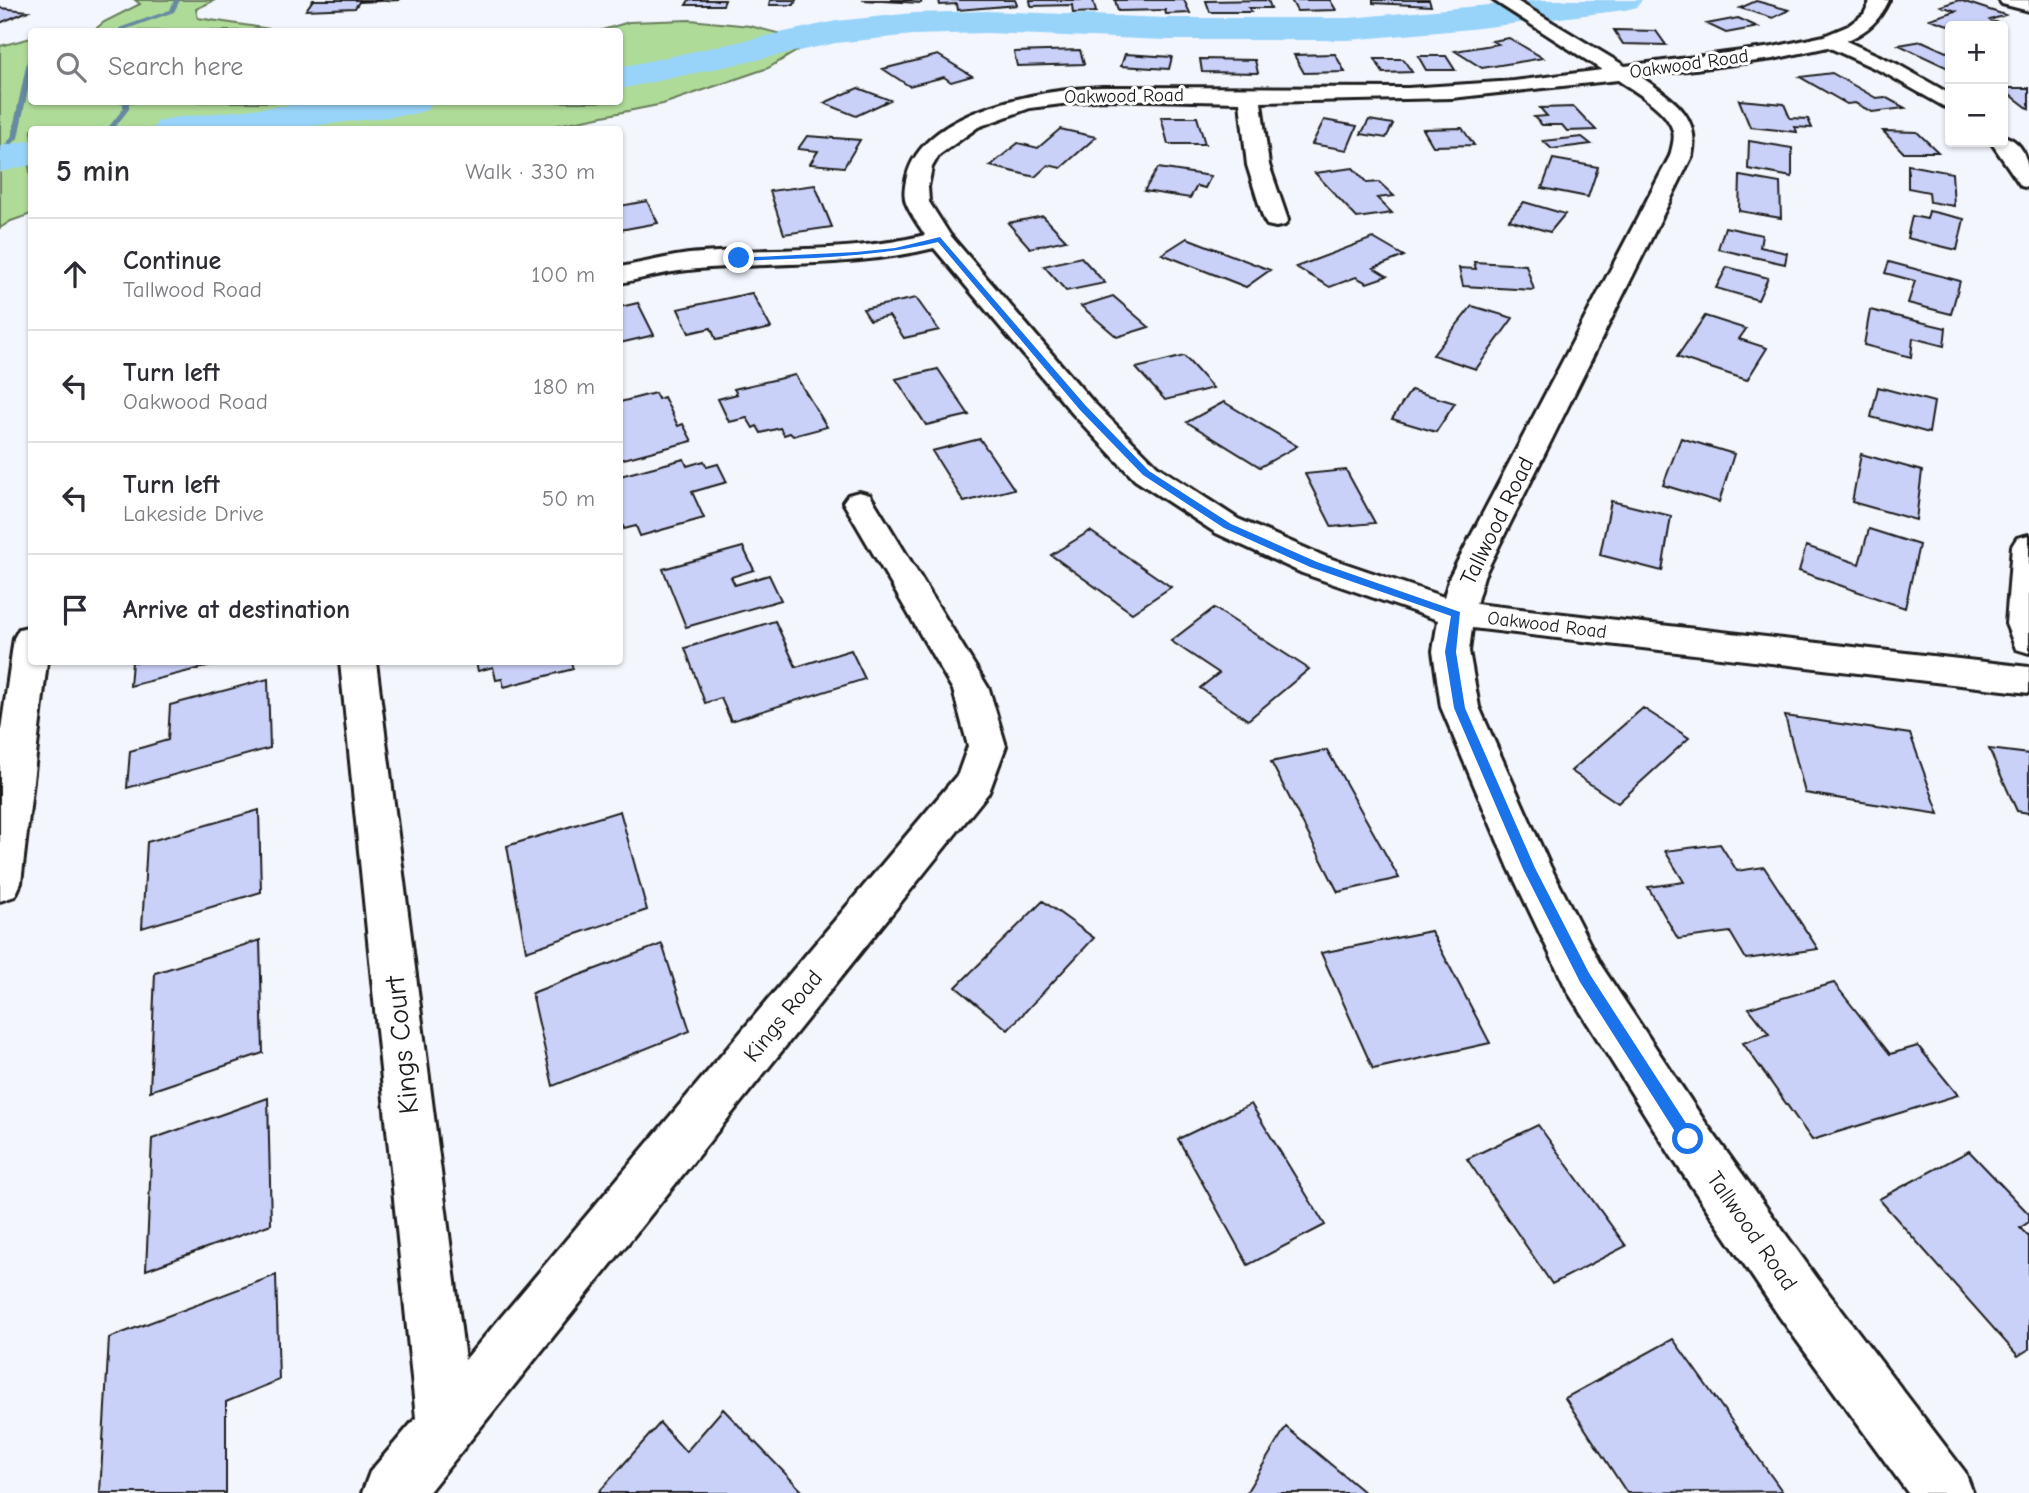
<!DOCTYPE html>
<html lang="en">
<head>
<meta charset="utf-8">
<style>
  body { margin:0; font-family:"Comic Neue",sans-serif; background:#f2f2f3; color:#2b2b33 }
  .controls { position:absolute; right:21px; top:21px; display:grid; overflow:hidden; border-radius:7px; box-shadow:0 2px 5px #0004 }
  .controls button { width:63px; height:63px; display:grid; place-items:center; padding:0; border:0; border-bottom:2px solid #e1e1e2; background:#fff; color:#2b2b33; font:35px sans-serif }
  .stop { position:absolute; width:21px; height:21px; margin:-16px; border:5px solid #1a73e8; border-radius:50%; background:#fff }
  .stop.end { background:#1a73e8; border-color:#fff; box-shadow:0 2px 7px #0008 }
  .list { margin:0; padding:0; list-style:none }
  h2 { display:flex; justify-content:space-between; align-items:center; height:91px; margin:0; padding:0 28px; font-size:30px }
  h2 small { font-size:23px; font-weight:400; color:#7c7c81 }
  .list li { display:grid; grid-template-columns:46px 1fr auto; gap:21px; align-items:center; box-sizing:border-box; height:112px; padding:0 28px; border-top:2px solid #e1e1e2 }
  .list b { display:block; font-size:26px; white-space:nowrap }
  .list p { margin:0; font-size:23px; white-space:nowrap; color:#7c7c81 }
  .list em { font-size:23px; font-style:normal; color:#7c7c81 }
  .icon { flex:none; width:38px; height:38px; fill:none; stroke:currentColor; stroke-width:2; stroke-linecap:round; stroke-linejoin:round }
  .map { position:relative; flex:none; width:2029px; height:1493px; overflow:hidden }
  .search { position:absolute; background:#fff; box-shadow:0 2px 5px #0004; left:28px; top:28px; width:595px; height:77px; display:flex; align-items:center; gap:18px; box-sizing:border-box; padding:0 24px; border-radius:7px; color:#7c7c81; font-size:26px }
  .panel { position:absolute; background:#fff; box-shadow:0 2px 5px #0004; left:28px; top:126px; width:595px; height:539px; border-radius:7px }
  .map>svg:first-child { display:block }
  .green { fill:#afdb99; stroke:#667c5a; stroke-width:2 }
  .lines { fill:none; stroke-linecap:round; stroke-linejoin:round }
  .stream { fill:#668aa1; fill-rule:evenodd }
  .river { fill:#98d4f9; fill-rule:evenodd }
  .building { fill:#cad1f9; stroke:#1c1c1c; stroke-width:2 }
  .minor-casing { stroke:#1c1c1c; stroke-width:6 }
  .minor { fill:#fff; fill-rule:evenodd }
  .route { fill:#1a73e8 }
  .labels { text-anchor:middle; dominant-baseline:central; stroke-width:6; stroke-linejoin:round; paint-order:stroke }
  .far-street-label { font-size:19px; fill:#1c1c1c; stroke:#fff }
  .street-label { font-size:23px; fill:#1c1c1c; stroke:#fff }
  .near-street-label { font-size:28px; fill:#1c1c1c; stroke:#fff }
</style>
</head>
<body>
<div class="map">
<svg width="2029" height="1493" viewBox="0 0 2029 1493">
  <rect width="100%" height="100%" fill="#f4f6fe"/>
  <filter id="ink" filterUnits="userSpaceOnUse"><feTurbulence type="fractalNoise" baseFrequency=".0143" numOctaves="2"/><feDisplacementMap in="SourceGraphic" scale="14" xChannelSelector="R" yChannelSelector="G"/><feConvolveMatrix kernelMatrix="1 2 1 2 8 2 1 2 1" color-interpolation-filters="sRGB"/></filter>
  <g filter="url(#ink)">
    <path class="green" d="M135,0h80l-19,9 2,9 85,13h-190l11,-9 36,-18z
      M690,20l60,6 62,16 -44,26 -105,36 -125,25 -506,1 -1,35 -2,1 2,12v36l-20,7 -11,7v-182l31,-8 1,64h588v-70l-21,-1 30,-9z"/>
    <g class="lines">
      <path class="stream" d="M174,0h6l-6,12 -50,18 1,2h-6v-4l51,-18z
        M32,50v20l-14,68 -18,19v-7l11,-12 18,-86z
        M123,102h6v7l-16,21h-7l17,-21z"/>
      <path class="river" d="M1541,0h101l-5,7 -12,3 -154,19 -122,11h-183l-180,-7 -73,2 -77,8 -216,46v-22l216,-46 77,-8 73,-2 180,7h183z
        M315,102h118l-6,8 -14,4 -134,16h-127l6,-9 14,-3z
        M32,140v25l-32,7v-26z"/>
    </g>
    <path class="building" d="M313,0h87l-41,2 -4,6 -49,2z
      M689,0h36l-2,5h-37z
      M770,0h26l-2,5h-25z
      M862,0h60l-1,3z
      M939,0h76l2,5 -59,5 -1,-6 -17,1z
      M1030,0h63l3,12 -23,1 -1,-8 -41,1z
      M1115,0h69l6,13 -24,1 -1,-4 -47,1z
      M1268,0l3,8h-22l2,4h-41l-4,-11z
      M1291,0h39l6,10 -39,1z
      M1373,0h56l2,6 -58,-3z
      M1959,0l46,15 -15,5 13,5 -52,1 -21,-7 26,-8 -15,-5z
      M1756,1l33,9 -16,8 -33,-10z
      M0,8l28,3 -28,12z
      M1738,18l20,9 -32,6 -19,-9z
      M1614,30l42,1 10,14 -43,-1z
      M1509,38l34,20 -61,10 -27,-17 43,-7 -6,-3z
      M1922,41l24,11 4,-1v18l-51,-24z
      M1080,50l4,14 -67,2 -3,-14z
      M1125,54l47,3 -3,12 -48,-3z
      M1335,54l10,18 -41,1 -10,-18z
      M938,55l34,21 -21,6 -7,-5 -35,9 -26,-17z
      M1418,56h28l9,14h-29z
      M1200,59l55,1 3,13 -56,-1z
      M1375,59h28l9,13 -29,1z
      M1832,73l44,25 9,-1 20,11 -33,4 -17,-9 -8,1 -47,-27z
      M858,88l32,12 -34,16 -32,-13z
      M2003,88h26v21l-26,-20z
      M1739,100l45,4 6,14 18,1 4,9 -17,-1 2,5 -47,-5z
      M1574,107l22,23 -29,1 -5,-6h-20l-8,-8 13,-1 -7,-8z
      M1161,117h36l8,27h-37z
      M1324,120l33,6 -10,24 -35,-6z
      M1369,120l24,4 -7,14 -25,-4z
      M1462,128l12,17 -41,1 -10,-17z
      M1060,129l36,8 -35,31 -13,-3 -13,12 -45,-11 28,-23 20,5z
      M1883,131l34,1 21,20h-35z
      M807,136l53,4 -16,27 -34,-3 8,-13 -20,-2z
      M1582,137l9,7 -39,5 -9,-8z
      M1749,141l43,7v29l-44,-8z
      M1553,159l45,8 -10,30 -46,-9z
      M1908,165l44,8 2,33 -24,-4 -1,-10 -21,-4z
      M1158,168l53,8 -6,12 -8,-2 -7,12 -46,-7z
      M1353,168l14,15 12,-1 15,14 -17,2 15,15 -35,5 -42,-45z
      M1740,176l40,7 1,35 -42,-7z
      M815,185l17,42 -48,7 -14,-43z
      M647,201l11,22 -38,7v-24z
      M1524,202l41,12 -15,18 -41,-12z
      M1929,211l35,8 -7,31 -50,-12 5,-22 15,3z
      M1043,216l23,24 -36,8 -22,-25z
      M1725,227l37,8 -2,12 27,6 -2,11 -67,-15z
      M1187,238l83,32 -24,17 -84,-33z
      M1373,238l31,18 -30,12 13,8 -20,7 -11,-6 -26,10 -34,-20z
      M1081,257l24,26 -39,8 -22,-25z
      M1474,262l52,3 8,25 -71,-4 -4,-18 17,1z
      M1889,262l71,19 -9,33 -43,-11 7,-22 -30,-8z
      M1727,267l41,11 -10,22 -42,-12z
      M752,293l19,35 -55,12 -5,-12 -22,5 -11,-24z
      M1113,296l36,31 -32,10 -36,-31z
      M916,298l23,32 -35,8 -15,-22 -19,4 -7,-11z
      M638,303l16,32 -34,8v-36z
      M1472,306l41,12 -37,51 -43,-14z
      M1870,310l76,18 -2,18 -31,-8 -2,19 -47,-12z
      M1705,316l41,13 -7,10 28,9 -20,32 -70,-23z
      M1184,356l29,32 -48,12 -29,-32z
      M938,369l31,46 -43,10 -30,-46z
      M795,375l32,52 -34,9 -3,-3 -6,2 -4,-7 -19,5 -4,-7 -4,2 -6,-10 -18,4 -11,-23 19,-5 -3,-5z
      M1878,387l56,15 -5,31 -58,-16z
      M1411,390l44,13 -19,29 -44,-13z
      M655,393l3,6 6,-2 14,29 5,-2 9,17 -72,19v-58z
      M1224,402l73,44 -37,21 -73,-45z
      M1681,438l53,16 -15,48 -56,-17z
      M980,439l34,50 -50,13 -32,-51z
      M1861,454l61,17 -6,49 -64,-18z
      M684,459l3,7 17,-5 3,6 11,-3 9,18 -35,10 12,26 -64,18 -4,-10 -12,3 -4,-12v-41z
      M1346,470l29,53 -43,4 -27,-53z
      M1611,501l60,15 -9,55 -62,-16z
      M1869,529l50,16 -14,63 -106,-37 7,-25 53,18z
      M1090,531l81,56 -39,26 -81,-58z
      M743,547l11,23 -23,7 4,8 34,-10 12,25 -95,27 -23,-58z
      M1214,608l95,61 -61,51 -48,-32 19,-15 -48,-32z
      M775,621l21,46 55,-17 14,29 -134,42 -10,-23 -16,5 -20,-55z
      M132,662h81v3l-83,21z
      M476,662h95l2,7 -69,18 -2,-8 -6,1 -3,-13 -15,4z
      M268,679l2,69 -143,40 3,-37 38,-11 2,-35z
      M1643,708l46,30 -71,65 -47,-32z
      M1785,716l125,18 29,80 -134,-21z
      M1989,749l40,5v59l-12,-2z
      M1327,750l72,128 -61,14 -67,-130z
      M259,810l2,82 -119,36 5,-86z
      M620,811l27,99 -121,41 -19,-105z
      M1720,844l17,27 27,-4 54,82 -72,10 -16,-27 -52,7 -30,-52 36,-5 -19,-31z
      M1043,901l51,37 -86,92 -52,-43z
      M1431,931l59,112 -117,26 -52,-116z
      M260,940l3,113 -113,38 5,-118z
      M662,944l28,87 -137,55 -21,-93z
      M1834,983l56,71 28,-8 40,49 -146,45 -69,-97 26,-9 -20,-26z
      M268,1098l3,126 -125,46 6,-131z
      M1251,1104l74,121 -77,40 -70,-126z
      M1538,1125l88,121 -74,38 -85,-125z
      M1969,1151l60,63v8l-9,6 9,9v112l-11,7 -139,-157z
      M276,1275l3,105 -53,22v91h-126l9,-155z
      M1673,1339l109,152 -155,2 -62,-95z
      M723,1409l81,84h-206l62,-70 26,29z
      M1286,1427l79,66h-119z"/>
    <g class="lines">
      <g class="minor-casing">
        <path id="minor" d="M1493,0h22l110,66 148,-19 51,-11 24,-10 16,-12 7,-14h18c-10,21 -21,31 -43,41l51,23 53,30v14l-7,-2 -60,-34 -55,-25 -55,12 -133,17c31,23 61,38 52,80l-208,420 -8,28 553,63v26l-557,-65 -3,23 10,56 71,159 50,98 105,158 112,156 148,194 8,21h-65l-129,-177 -108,-160 -103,-164 -59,-124 -68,-161 -8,-56 5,-31 -136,-47 -86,-40 -81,-53 -62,-66 -139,-166c-81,20 -163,13 -246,22 -23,2 -46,9 -68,13v-16c22,-4 46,-10 69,-13 78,-7 159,0 236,-19 -6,-10 -15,-21 -19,-32 -3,-9 -1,-18 1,-27 18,-68 136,-86 195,-89l306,1 106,-7 88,-11zM1618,80c16,11 47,28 54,48 4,9 0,19 -2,28l-220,420 -6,21 -118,-40 -88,-38 -81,-53 -64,-64 -143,-167 -21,-33 -1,-15 4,-20 7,-12 39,-28 52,-19 72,-9 138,3 7,63 17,55 3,5 9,2 9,-2 3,-5 -19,-55 -8,-63 191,-4z
          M1999,0h30v11l-27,-7z
          M2003,136c24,6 26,31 26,52l-8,-2 -30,-44h12z
          M859,492l11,3 119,194 17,57 -17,46 -561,701h-66l8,-21 46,-54 -76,-756h36l89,698 493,-586 10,-28 -15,-56 -110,-188 5,-7z
          M2029,535v118l-13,-4 -10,-25 6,-78 5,-8z
          M32,626v36h15l-26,221 -6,13 -15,5v-164l14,-99 5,-9z"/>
      </g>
      <use href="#minor" class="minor"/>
    </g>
  </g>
  <path class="route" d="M940,237l146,169 63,65 82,53 86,38 143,50 -4,40 9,56 70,160 54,105 104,161 2,5 -2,5h-10l-103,-162 -57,-113 -69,-161 -9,-56 6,-36 -141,-49 -86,-39 -81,-53 -63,-65 -142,-168c-66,16 -131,16 -199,19l-4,-3 121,-6 39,-4z"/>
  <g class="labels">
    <g class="far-street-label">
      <text transform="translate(1689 64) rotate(-8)">Oakwood Road</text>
      <text transform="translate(1124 96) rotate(-1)">Oakwood Road</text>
      <text transform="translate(1547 625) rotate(7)">Oakwood Road</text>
    </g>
    <g class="street-label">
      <text transform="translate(1497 521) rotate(-64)">Tallwood Road</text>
      <text transform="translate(783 1016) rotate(-51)">Kings Road</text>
      <text transform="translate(1752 1231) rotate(55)">Tallwood Road</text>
    </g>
    <g class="near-street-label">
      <text transform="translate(402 1045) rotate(-96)">Kings Court</text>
    </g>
  </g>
</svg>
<div class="controls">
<button>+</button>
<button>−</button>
</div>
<div class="stop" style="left:1688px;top:1139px"></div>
<div class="stop end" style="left:739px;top:258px"></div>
<div class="search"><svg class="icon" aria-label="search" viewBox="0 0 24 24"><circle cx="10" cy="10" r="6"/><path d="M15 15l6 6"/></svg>Search here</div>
<section class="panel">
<h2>5 min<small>Walk · 330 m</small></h2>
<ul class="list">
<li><svg class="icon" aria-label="ahead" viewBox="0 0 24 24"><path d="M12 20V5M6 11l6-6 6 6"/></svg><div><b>Continue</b><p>Tallwood Road</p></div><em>100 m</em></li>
<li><svg class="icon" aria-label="left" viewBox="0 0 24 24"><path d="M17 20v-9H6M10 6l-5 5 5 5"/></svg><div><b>Turn left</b><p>Oakwood Road</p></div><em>180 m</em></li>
<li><svg class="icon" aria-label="left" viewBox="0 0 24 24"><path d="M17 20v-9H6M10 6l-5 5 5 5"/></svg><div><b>Turn left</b><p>Lakeside Drive</p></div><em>50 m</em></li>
<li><svg class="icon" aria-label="arrive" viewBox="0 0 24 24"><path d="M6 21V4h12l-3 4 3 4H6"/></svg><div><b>Arrive at destination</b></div></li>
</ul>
</section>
</div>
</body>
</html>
